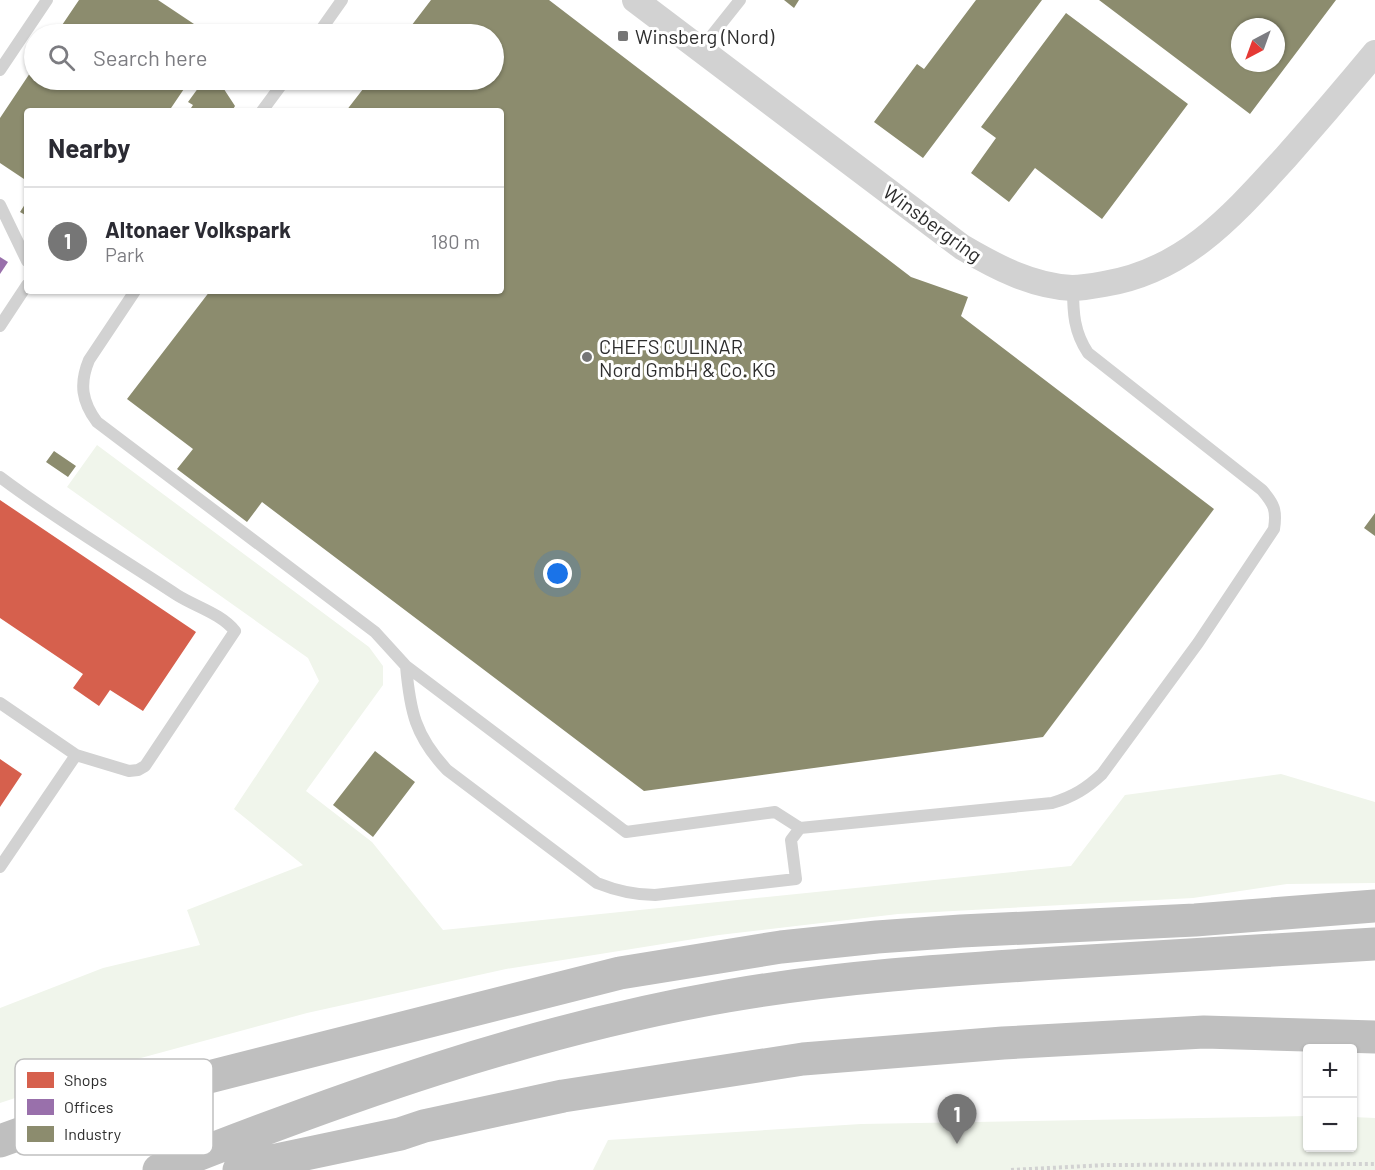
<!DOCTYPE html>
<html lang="en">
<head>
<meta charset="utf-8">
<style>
  body { margin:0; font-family:Barlow,sans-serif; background:#f2f2f3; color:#2b2b33 }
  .controls { position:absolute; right:18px; bottom:18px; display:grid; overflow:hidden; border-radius:6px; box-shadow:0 2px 4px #0004 }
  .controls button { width:54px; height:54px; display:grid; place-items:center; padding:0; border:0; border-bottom:2px solid #e1e1e2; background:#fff; color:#2b2b33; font:30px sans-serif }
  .compass { position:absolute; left:1231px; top:18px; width:54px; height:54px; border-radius:50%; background:#fff; box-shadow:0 2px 4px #0004; rotate:221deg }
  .you { position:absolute; left:558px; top:574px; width:21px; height:21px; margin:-15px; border:4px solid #fff; border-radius:50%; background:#1a73e8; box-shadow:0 0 0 9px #1a73e833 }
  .badge { display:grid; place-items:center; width:39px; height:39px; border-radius:50%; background:#767676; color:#fff; font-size:20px; font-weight:700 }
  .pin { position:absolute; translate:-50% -50px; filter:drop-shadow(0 2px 3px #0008) }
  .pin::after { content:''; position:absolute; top:32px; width:21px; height:18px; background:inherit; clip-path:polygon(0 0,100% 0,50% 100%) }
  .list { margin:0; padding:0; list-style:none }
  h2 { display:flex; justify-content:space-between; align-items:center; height:78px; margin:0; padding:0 24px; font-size:26px }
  h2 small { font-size:20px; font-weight:400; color:#7c7c81 }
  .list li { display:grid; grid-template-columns:39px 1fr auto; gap:18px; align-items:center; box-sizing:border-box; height:108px; padding:0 24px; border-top:2px solid #e1e1e2 }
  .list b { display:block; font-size:22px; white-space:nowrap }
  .list p { margin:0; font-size:20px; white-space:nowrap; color:#7c7c81 }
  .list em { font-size:20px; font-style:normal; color:#7c7c81 }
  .icon { flex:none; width:33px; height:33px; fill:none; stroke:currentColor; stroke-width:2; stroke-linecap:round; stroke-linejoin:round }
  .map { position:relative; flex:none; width:1375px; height:1170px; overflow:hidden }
  .search { position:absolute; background:#fff; box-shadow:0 2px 4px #0004; left:24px; top:24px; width:480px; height:66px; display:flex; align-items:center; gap:15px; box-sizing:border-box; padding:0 21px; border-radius:33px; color:#7c7c81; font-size:22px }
  .panel { position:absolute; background:#fff; box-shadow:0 2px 4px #0004; left:24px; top:108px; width:480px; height:186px; border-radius:6px }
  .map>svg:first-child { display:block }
  .green { fill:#f0f5eb }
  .shops { fill:#d6604d }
  .offices { fill:#9970ab }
  .industry { fill:#8c8c6e; fill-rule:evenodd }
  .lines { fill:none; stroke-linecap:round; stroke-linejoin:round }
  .path { stroke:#d2d2d2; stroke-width:4; stroke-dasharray:3 3; stroke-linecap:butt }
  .lane { stroke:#d2d2d2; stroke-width:12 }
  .street { stroke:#d2d2d2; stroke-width:26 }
  .highway { stroke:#bfbfbf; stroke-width:33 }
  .poi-dot { fill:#767676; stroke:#fff; stroke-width:2 }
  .labels { text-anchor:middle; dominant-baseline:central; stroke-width:6; stroke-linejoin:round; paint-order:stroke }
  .poi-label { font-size:20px; fill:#2d2d2d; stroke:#fff; text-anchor:start }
  .street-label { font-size:20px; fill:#2d2d2d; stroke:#fff }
  .key { fill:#fff; stroke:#c0c0c0; stroke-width:1.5 }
  .key-label { font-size:16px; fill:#2d2d2d }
</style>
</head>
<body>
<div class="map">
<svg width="1375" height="1170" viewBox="0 0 1375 1170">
  <rect width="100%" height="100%" fill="#fff"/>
  <path class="green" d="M97,445l272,202 14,19v19l-77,106 66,51 71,88 628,-64 54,-71 156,-21 94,28v81l-88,1 -94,14 -295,16 -179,21 -213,34 -199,44 -192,52 -115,38v-95l103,-40 97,-23 -13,-35 116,-45 -69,-56 85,-128 -11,-23 -241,-171z
    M1307,1116l1,32h44l1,-31 22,1v52h-782l15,-30 253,-16z"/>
  <path class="shops" d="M0,500l196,132 -53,79 -33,-21 -11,16 -26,-18 10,-14 -83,-56z
    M0,759l22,15 -22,33z"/>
  <path class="offices" d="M0,257l8,5 -8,12z"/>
  <path class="industry" d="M79,0h79l51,34h-153z
    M431,0h118l362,277 57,20 -7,19 253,193 -171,228 -399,54 -382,-289 -15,20 -70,-53 16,-20 -66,-50 83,-108h291v-180h-155l24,-31h124v-46h-89z
    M784,0h15l-5,8z
    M976,0h66l-119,158 -49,-36 43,-58 7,5z
    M1099,0h237l-86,114zM1240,27h36v36h-36z
    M1066,13l122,91 -86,115 -67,-51 -26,34 -38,-29 25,-35 -15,-11z
    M34,67v13h156l-21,31h-142v70l-27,-18v-45z
    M204,80h14l17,26 -3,5h-43l4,-6 -5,-3z
    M27,201v15l-7,-4z
    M54,451l22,15 -8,11 -22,-15z
    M1375,513v23l-11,-8z
    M375,751l40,31 -42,55 -40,-32z"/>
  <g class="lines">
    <path class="path" d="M1011,1170l95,-5 269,-1"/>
    <path class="lane" d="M318,34l24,-34
      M701,49l39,-49
      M0,70l47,-70
      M262,111l23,-31
      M0,205l27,56
      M135,291l-46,69c-10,24 -7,42 8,62l278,210 31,34 220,166 149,-20 25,16 252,-25c21,-6 35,-15 50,-29l96,-131 76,-114c3,-19 0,-25 -12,-39l-174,-137c-14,-21 -15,-40 -15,-65
      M0,326l27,-41
      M0,477c57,43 118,79 177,118 19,12 43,18 58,36l-90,135 -7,4 -9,1 -53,-16 -76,-52
      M406,666c4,45 9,70 41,104l150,113c20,8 37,12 58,12l141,-16 -5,-39 9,-12
      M0,867l76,-112"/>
    <path class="street" d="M635,0l327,247c34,20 70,39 110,41 10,0 21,-2 32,-4 81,-13 129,-69 182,-127 30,-34 60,-69 89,-104"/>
    <path class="highway" d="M0,1141l61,-22 136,-39 423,-107 161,-26 96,-10 84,-6 234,-11 180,-14
      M159,1170c184,-73 372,-140 568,-174 109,-19 219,-26 329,-33 107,-7 213,-13 319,-19
      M239,1170l19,-6 142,-30 24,-8 139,-30 240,-37 200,-16 201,-11 171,5"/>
  </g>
  <g class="poi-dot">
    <rect x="617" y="30" width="12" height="12" rx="3"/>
    <circle cx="587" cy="357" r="6"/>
  </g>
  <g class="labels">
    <g class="poi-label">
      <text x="635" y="36">Winsberg (Nord)</text>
      <text x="599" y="346">CHEFS CULINAR<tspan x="599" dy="23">Nord GmbH &amp; Co. KG</tspan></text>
    </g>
    <g class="street-label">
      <text transform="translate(933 223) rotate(36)">Winsbergring</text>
    </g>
  </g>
  <rect x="15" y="1059" width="198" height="96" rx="9" class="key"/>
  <rect x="27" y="1072" width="27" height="16" fill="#d6604d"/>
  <rect x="27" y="1099" width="27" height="16" fill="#9970ab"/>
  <rect x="27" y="1126" width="27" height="16" fill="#8c8c6e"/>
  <g class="key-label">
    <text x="64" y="1086">Shops</text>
    <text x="64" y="1113">Offices</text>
    <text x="64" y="1140">Industry</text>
  </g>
</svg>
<div class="controls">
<button>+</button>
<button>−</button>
</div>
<svg class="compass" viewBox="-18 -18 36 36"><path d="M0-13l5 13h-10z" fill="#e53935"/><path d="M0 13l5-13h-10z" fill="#7c7c81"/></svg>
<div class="you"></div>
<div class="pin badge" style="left:957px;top:1144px">1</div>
<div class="search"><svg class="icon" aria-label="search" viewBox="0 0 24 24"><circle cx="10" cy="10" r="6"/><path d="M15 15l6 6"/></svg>Search here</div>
<section class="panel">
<h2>Nearby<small></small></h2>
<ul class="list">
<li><span class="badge">1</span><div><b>Altonaer Volkspark</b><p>Park</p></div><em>180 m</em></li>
</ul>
</section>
</div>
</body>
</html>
